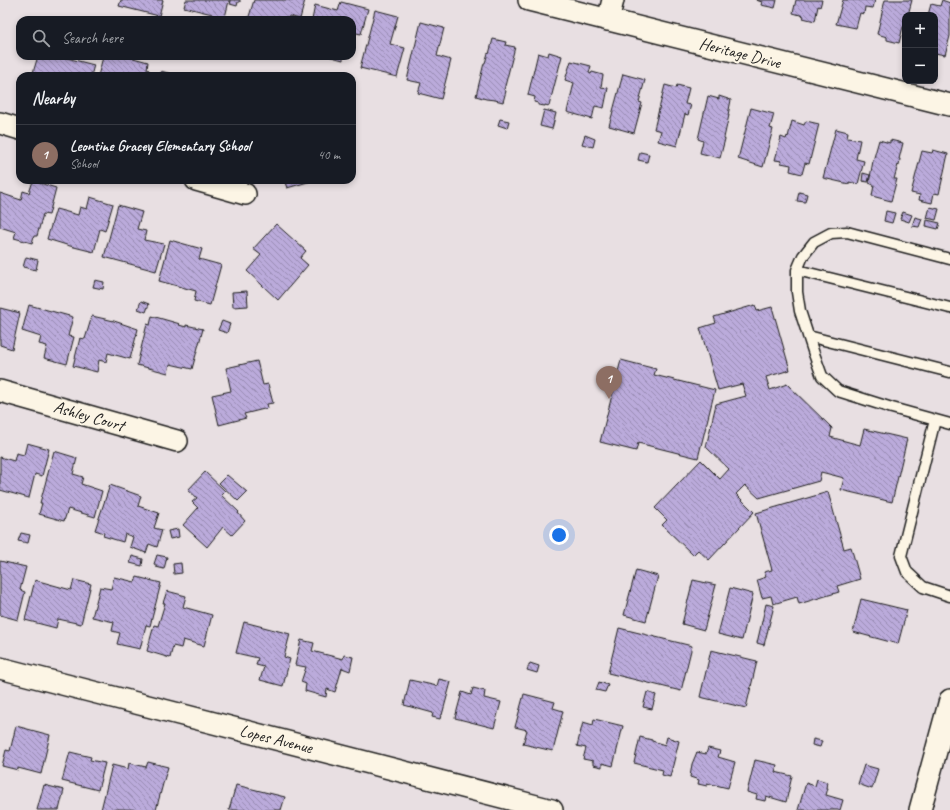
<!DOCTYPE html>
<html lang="en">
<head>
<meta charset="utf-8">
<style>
  body { margin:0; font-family:Caveat,sans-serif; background:#242831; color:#f1f3f6 }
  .controls { position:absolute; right:12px; top:12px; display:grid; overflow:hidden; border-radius:8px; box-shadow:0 2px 6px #0003 }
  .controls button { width:36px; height:36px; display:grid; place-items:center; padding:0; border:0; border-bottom:1px solid #363941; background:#171b24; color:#f1f3f6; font:20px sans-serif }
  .you { position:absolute; left:559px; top:535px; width:14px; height:14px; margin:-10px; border:3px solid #fff; border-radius:50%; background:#1a73e8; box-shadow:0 0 0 6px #1a73e833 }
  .badge { display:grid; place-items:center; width:26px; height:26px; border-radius:50%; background:#1f6fb2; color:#fff; font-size:13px; font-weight:700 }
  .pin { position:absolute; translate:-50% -33px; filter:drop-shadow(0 1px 2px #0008) }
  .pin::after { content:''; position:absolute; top:21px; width:14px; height:12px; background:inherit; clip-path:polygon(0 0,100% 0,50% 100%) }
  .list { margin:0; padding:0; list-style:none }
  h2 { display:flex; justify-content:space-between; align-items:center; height:52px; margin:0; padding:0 16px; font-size:17px }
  h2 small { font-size:13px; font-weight:400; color:#9ea1a6 }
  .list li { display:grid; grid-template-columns:26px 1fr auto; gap:12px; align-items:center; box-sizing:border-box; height:60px; padding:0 16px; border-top:1px solid #363941 }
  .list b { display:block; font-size:15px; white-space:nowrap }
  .list p { margin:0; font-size:13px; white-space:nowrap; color:#9ea1a6 }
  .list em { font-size:13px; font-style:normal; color:#9ea1a6 }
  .icon { flex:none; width:22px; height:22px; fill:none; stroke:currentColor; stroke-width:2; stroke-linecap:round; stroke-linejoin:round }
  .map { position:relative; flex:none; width:950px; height:810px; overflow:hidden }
  .search { position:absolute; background:#171b24; box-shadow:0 2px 6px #0003; left:16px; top:16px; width:340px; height:44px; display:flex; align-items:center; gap:10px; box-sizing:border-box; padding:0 14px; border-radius:12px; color:#9ea1a6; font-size:15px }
  .panel { position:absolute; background:#171b24; box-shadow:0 2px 6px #0003; left:16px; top:72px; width:340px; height:112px; border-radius:12px }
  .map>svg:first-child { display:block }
  .building { fill:url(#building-back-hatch); stroke:#1c1c1c }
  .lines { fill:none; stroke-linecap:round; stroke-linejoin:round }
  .service-casing { stroke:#1c1c1c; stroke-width:13 }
  .minor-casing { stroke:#1c1c1c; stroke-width:24 }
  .service { stroke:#fcf5e5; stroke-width:10 }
  .minor { stroke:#fcf5e5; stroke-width:21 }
  .labels { text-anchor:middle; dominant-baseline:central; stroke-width:4; stroke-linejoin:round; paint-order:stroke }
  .street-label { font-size:17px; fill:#1c1c1c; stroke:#fcf5e5 }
</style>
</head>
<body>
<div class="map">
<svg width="950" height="810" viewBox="0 0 950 810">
  <defs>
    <pattern id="building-back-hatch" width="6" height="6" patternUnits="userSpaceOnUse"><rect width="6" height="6" fill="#bbabdb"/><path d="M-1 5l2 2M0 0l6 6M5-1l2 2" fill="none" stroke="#978ab1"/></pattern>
  </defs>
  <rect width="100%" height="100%" fill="#e8dfe2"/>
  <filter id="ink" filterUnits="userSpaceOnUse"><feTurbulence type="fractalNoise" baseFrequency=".025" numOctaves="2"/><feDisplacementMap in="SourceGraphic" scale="8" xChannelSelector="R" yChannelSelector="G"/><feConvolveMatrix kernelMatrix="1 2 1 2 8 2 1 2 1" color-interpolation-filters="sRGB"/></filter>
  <g filter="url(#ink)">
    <path class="building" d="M121,0h42l-4,16 -40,-10z
      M186,0h54v2h-2l-1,4 -7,-2 1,-3h-2l-4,16 3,1v2h-17l1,-6 -28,-7z
      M254,0h51l-5,19 -11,-3 -1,4h-40z
      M756,0h21l-2,8 -14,-3 1,-3z
      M796,0h26l-2,7 -2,-1 -3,15 -12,-3 1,-2 -11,-3z
      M843,0h32l-2,8 -8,-1 -1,7 -4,-1 -4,15 -20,-4z
      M885,0h27l-4,15h-3v12h-2l-4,16 -12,-3v-3l-10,-3z
      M942,0l8,3v33l-5,19 -10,-2v-38h-7l3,-11 9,2z
      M341,2l27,7 -7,25 -9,-2v-12h-40l3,-15 23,6z
      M375,10l23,6 -8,28 15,4 -8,29 -37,-9z
      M421,22l23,6 -7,28 14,4 -10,39 -23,-6 3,-10 -14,-3z
      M493,39l13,3 -1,3 10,2 -11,43 2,1 -3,11 -8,-2 -9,-1 -10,-3 8,-33h1l3,-10 1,1z
      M549,52l13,4 -13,50 -4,-1v1l-7,-1v-2l-4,-1 1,-5 -7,-2 10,-42 10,3z
      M38,56h21l35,9 -3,11h-59z
      M106,56h20l22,6 -1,7 2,1 -1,6h-50l5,-19h3z
      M328,56h15v4z
      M571,61l20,5 -2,7 2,1 1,-2 11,3 -2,12 7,1 -4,20 -9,-2 -3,13 -25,-7 7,-29 -9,-3z
      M161,71l18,5h-20z
      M623,74l22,6 -6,22 3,1 -8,30 -25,-7z
      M665,85l11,3 1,-3 12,3 -4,16 6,1 -3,10 -3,-1 -8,32 -19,-5 3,-10 -7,-2z
      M708,96l11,3v-3l12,4 -3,15h1l-5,23 1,1 -5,19 -20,-5 3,-12 -5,-2z
      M751,108l23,6 -4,14 3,1 -10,38 -25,-8z
      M544,110l12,3 -4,16 -12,-3z
      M500,119l9,2 -2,7 -9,-3z
      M792,121l12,4 2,-4 13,3 -10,40 -4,-1 -3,11 -12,-3 1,-6 -10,-2 1,-2 -7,-1 6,-23 5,2 1,-3 1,1z
      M836,129l12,3 -1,6 13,2 -4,19 8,2 -6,23 -9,-2v2l-26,-6z
      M585,135l10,4 -2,8 -11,-3z
      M879,140l11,3v-3l13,3 -4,16h1l-1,7 -1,-1 -4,14h3l-6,22 -19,-5 2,-11 -5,-2 4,-22z
      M933,150l15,4 -9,40 -5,-1 -2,10 -13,-3 1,-5 -9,-2 11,-42 10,2z
      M640,152l9,2 -2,8 -9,-2z
      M863,173l7,2 -2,7 -6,-1z
      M284,180h31l-28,8z
      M33,181l23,7 -7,27 -6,-1 -6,22h-3l-2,7 -18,-5 2,-6 -16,-5v-34l21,7 2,-9 6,2z
      M799,192l8,2 -2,8 -8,-1z
      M90,197l23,7 -8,27 -5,-2 -6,23 -24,-6 -23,-7 9,-30 22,6 2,-8 7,2z
      M118,205l24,7 -5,17 9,2 -2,9 20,4 -8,27 -52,-14z
      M930,207l9,2 -3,11 -9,-2z
      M886,211l9,2 -3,10 -8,-2z
      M903,212l9,3 -3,7 -9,-3z
      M915,217l7,2 -3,8 -7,-1z
      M927,220l13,3 -2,6 -12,-3z
      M276,224l30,27 -6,7 8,7 -30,35 -31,-29 14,-16 -8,-6z
      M170,240l32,9 -3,10 22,6 -11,40 -16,-4 2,-10 -37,-10z
      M26,257l12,3 -2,10 -13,-3z
      M95,280l9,2 -1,7 -10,-2z
      M247,291l1,15 -15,1 -1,-15z
      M141,301l8,3 -3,8 -8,-3z
      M29,305l44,12 -5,19 6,1 -7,27 -23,-6 3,-12 -8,-2 2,-7 -19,-6z
      M755,305l2,6 15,-4 18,63 -24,7 4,13 17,-6 45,44 -2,9 30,8 4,-16 43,10 -15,63 -51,-12 3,-12 -23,-6 -2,9 -60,17 -14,-13 -9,9 18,18 -45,48 -11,-10 -5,5 -31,-30 5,-5 -12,-12 46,-48 19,19 9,-10 -23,-22 10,-43 30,-8 -4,-12 -24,6 -18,-62 16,-5 -2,-6z
      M0,308l20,5 -8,36 -12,-4z
      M92,316l22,5 24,8 -8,30 -22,-6 -2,9 -7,-2 -2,12 -24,-6 7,-28 5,1z
      M152,316l28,8 -1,1 7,2v-2l17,4 -11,40 -22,-5 -2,9 -31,-8 10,-41 3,1z
      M222,321l8,3 -3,9 -9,-3z
      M621,360l35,9 -2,6 61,15 -17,68 -60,-15 -2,8 -36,-9z
      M257,361l6,24 5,-1 5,19 -6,1 1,4 -24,6 2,4 -27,7 -7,-30 19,-4 -5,-23z
      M27,443l22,6 -7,27 -7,-2 -6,24 -29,-8v-33l14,4 2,-8 8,2z
      M54,451l23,7 -4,16 10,3 -2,7 21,7 -7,26 -27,-8 -4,12 -25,-7 3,-11h-2z
      M205,472l20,19 -4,4 18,17 -1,1 7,8 -13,14 -9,-8 -16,20 -24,-22 15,-17 -6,-6 5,-4 -9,-8z
      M227,475l20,17 -9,9 -19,-18z
      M110,485l31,11 -3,10 21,7 -5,15 8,2 -5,17 -8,-3 -3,9 -16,-6 3,-10 -8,-3 -2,8 -20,-6 1,-3 -9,-3z
      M828,492l16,57 7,-2 9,32 -23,7 2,6 -40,12 -2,-7 -24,7 -2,-8 -9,2 -5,-18 9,-3 -2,-5 8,-2 -16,-57z
      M178,529l1,8 -9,2 -2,-8z
      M21,533l9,2 -2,8 -10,-2z
      M157,555l10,2 -3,12 -8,-2v-2l-2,-1z
      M132,556l11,3 -1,7 -12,-3z
      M0,561l26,6 -6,23 5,2 -7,28 -18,-5z
      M181,563l1,10 -8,1 -1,-10z
      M636,570l22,6 -12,45 -22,-6z
      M114,577l21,5 2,-5 24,6 -11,43 -4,-1 -6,24 -23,-5 3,-11 -8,-2 2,-9 -22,-5 8,-30 11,2z
      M35,580l36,10 3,-10 17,4 -10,40 -23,-5 -2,9 -31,-8z
      M693,580l23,5 -12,45 -22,-6z
      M730,588l23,6 -11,46 -24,-6z
      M167,591l19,5 -3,11 29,8 -8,31 -21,-6 -2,8 -8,-2 -3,12 -23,-7 7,-26 4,1 7,-23h-2z
      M861,599l46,11 -9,34 -45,-12z
      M766,604l8,2 -10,39 -7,-2z
      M244,622l46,12 -6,23 6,2 -7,27 -23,-6 4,-13 -8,-2 2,-7 -22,-5z
      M619,628l73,18 -11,45 -73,-18z
      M301,640l13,3 -2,8 31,8 1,-4 9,2 -3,14 -8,-3 -7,24 -8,-3 -1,8 -21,-6 1,-7 -5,-2 5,-15 -11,-2z
      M711,650l46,11 -11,47 -46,-11z
      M530,663l9,3 -2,7 -10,-3z
      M439,679l12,3 -9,33h-1l-1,4 -8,-2 1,-4 -29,-8 6,-25 27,6z
      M599,682l9,3 -3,7 -9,-2z
      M473,688l12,3 -1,7 17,4 -7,26 -39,-10 7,-26 9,3z
      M647,692l9,3 -4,14 -9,-2z
      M524,694l31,8 -2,6 10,3 -10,40 -30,-7 4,-14 -12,-3z
      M594,719l29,7 -10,40 -11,-3v4l-9,-2v-4l-10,-2 3,-11 -9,-2 6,-24 10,3z
      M16,726l34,9 -9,39 -23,-6v2l-16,-4 4,-16 4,1z
      M640,737l12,3v1l13,4 2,-8 12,4 -9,36 -8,-2 1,-5 -29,-7z
      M813,739l9,2 -2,6 -8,-2z
      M708,748l12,3 -2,6 17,5 -7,26 -21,-5v3l-9,-2 1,-4 -9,-3 2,-13 5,-12 9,2z
      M70,752l21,5 -1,3 15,3 -7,27 -36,-9z
      M755,760l22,5 -2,7 17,4 -6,26 -20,-6 -1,5 -9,-2 1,-4 -10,-3z
      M148,762l20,5 -4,13 -8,30 -37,-1 -18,1 11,-45 16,4 1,-6 17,4z
      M864,765l14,4 -6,20 -14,-5z
      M817,779l10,3 -1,6h2l-2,7 17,5 -3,10h-42l8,-27 9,3z
      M44,785l20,5 -5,20h-22z
      M236,785l49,12 -4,13h-52z"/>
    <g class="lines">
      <g class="service-casing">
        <path id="service" d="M950,259l-103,-27 -16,1 -17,9 -11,14 -6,14v22l3,19 13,40 9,25 16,15 54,17 58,16
          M797,270l153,38
          M808,336l142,36
          M935,420l-34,136 6,16 16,15 27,9"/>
      </g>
      <g class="minor-casing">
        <path id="minor" d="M529,0l421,105
          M608,20l5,-20
          M0,123l20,6
          M196,180l49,14
          M0,391l177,50
          M0,668l552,142
          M920,810l30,-110"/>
      </g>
      <use href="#service" class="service"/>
      <use href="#minor" class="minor"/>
    </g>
  </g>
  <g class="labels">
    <g class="street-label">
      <text transform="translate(740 53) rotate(14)">Heritage Drive</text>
      <text transform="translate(89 416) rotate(16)">Ashley Court</text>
      <text transform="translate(276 739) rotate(14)">Lopes Avenue</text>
    </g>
  </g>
</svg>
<div class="controls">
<button>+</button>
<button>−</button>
</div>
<div class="you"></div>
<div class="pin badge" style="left:609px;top:399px;background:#8d6e63">1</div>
<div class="search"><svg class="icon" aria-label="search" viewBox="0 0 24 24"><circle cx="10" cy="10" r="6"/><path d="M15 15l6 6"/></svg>Search here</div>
<section class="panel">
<h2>Nearby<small></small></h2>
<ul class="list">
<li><span class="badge" style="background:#8d6e63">1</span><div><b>Leontine Gracey Elementary School</b><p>School</p></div><em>40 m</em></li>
</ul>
</section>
</div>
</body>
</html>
